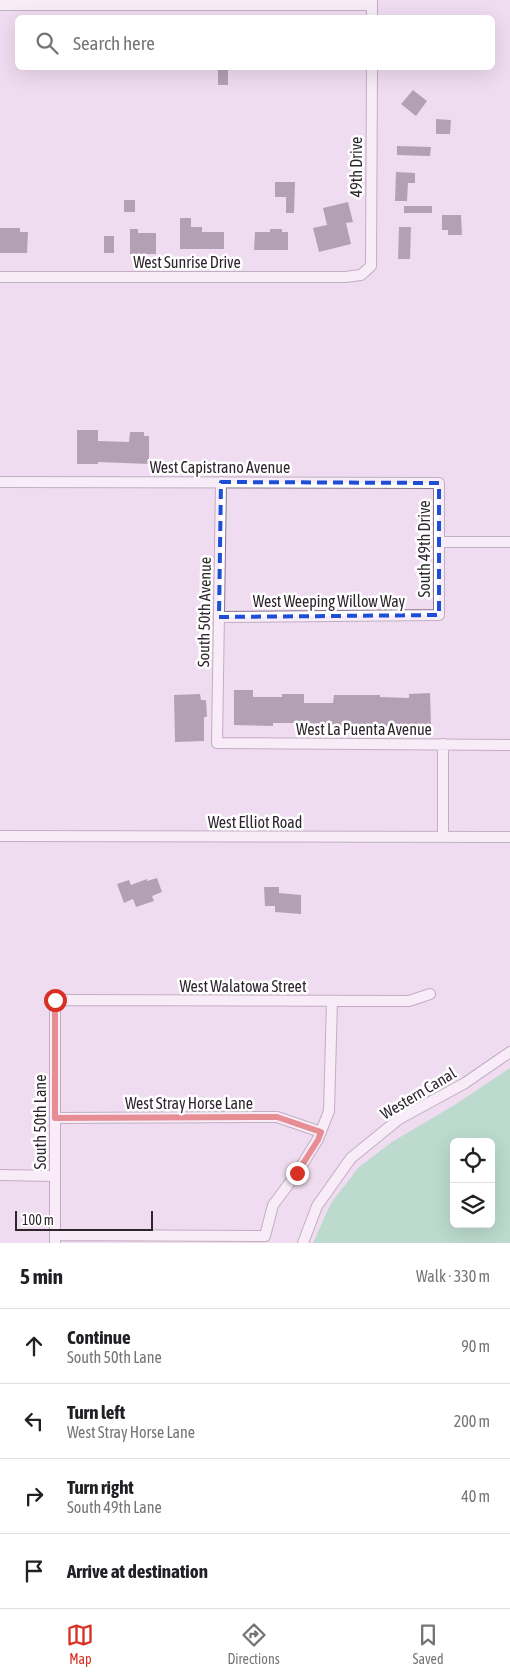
<!DOCTYPE html>
<html lang="en">
<head>
<meta charset="utf-8">
<style>
  body { margin:0; font-family:"Asap Condensed",sans-serif; background:#f2f2f2; color:#202124 }
  .controls { position:absolute; right:15px; bottom:15px; display:grid; overflow:hidden; border-radius:8px; box-shadow:0 5px 20px #0002 }
  .controls button { width:45px; height:45px; display:grid; place-items:center; padding:0; border:0; border-bottom:1px solid #e0e0e0; background:#fff; color:#202124; font:25px sans-serif }
  .scale { position:absolute; left:15px; bottom:12px; width:138px; box-sizing:border-box; padding-left:5px; border:2px solid #2d262d; border-top:0; font-size:14px; line-height:18px; white-space:nowrap; color:#2d262d; -webkit-text-stroke:4px #fff; paint-order:stroke }
  .stop { position:absolute; width:15px; height:15px; margin:-11px; border:4px solid #d93025; border-radius:50%; background:#fff }
  .stop.end { background:#d93025; border-color:#fff; box-shadow:0 1px 5px #0008 }
  .list { margin:0; padding:0; list-style:none }
  h2 { display:flex; justify-content:space-between; align-items:center; height:65px; margin:0; padding:0 20px; font-size:21px }
  h2 small { font-size:16px; font-weight:400; color:#757577 }
  .list li { display:grid; grid-template-columns:32px 1fr auto; gap:15px; align-items:center; box-sizing:border-box; height:75px; padding:0 20px; border-top:1px solid #e0e0e0 }
  .list b { display:block; font-size:19px; white-space:nowrap }
  .list p { margin:0; font-size:16px; white-space:nowrap; color:#757577 }
  .list em { font-size:16px; font-style:normal; color:#757577 }
  .icon { flex:none; width:28px; height:28px; fill:none; stroke:currentColor; stroke-width:2; stroke-linecap:round; stroke-linejoin:round }
  .map { position:relative; flex:none; width:510px; height:1243px; overflow:hidden }
  .search { position:absolute; background:#fff; box-shadow:0 5px 20px #0002; left:15px; right:15px; top:15px; height:55px; display:flex; align-items:center; gap:12px; box-sizing:border-box; padding:0 18px; border-radius:8px; color:#757577; font-size:19px }
  .sheet { height:365px; background:#fff }
  nav { display:flex; justify-content:space-around; align-items:center; box-sizing:border-box; height:70px; border-top:1px solid #e0e0e0; background:#fff; font-size:14px; color:#757577 }
  nav a { display:grid; justify-items:center; gap:2px }
  nav .on { color:#d93025 }
  .map>svg:first-child { display:block }
  .green { fill:#7cd8a4; fill-rule:evenodd }
  .building { fill:#69586a }
  .lines { fill:none; stroke-linecap:round; stroke-linejoin:round }
  .minor-casing { stroke:#887689; stroke-width:12 }
  .minor { stroke:#fff; stroke-width:10 }
  .route { stroke:#d93025; stroke-width:6 }
  .marked { fill:none; stroke:#1d4ed8; stroke-width:4; stroke-dasharray:10 6; stroke-linejoin:round }
  .labels { text-anchor:middle; dominant-baseline:central; stroke-width:5; stroke-linejoin:round; paint-order:stroke }
  .street-label { font-size:16px; fill:#2d262d; stroke:#fff }
</style>
</head>
<body>
<div class="map">
<svg width="510" height="1243" viewBox="0 0 510 1243">
  <rect width="100%" height="100%" fill="#f0dcf0"/>
  <path class="green" d="M510,1068v175h-197l18,-40 28,-36 33,-25 64,-38zM454,1142h37v82h-37z"/>
  <path class="building" d="M218,69h10v16h-10z
    M413,90l14,11 -11,15 -15,-12z
    M436,119l15,1 -1,14h-14z
    M397,146l34,1 -1,9 -33,-1z
    M396,172l19,1v10h-7l-1,18h-12z
    M275,182h20l-1,31h-8v-16h-11z
    M124,200h11v12h-11z
    M348,202l5,20 -7,1 5,21 -32,8 -6,-24 14,-3 -4,-17z
    M404,206h28v7h-28z
    M442,215h19l1,20h-14v-5h-6z
    M180,218h11v9h11v5h22v17h-44z
    M399,227h12l-1,32h-12z
    M0,228h20v4h8l-1,21h-27z
    M130,229h8v4h18v21h-26z
    M270,229h12v3h6v18h-34l1,-18h15z
    M104,236h10v17h-10z
    M77,430h21v11l31,1 1,-10h14v4h5v28l-51,-2v2h-21z
    M234,690h19v7h29v-3h22v9h29l1,-8h46v2l29,1v-4l21,-1 1,34 -21,1v-2h-34l-43,1v-2l-25,-2h-35v3l-39,-1z
    M200,694l1,6h5l1,17h-3v24l-29,1 -1,-47z
    M157,878l5,14 -10,4 2,5 -18,6 -3,-8 -9,4 -7,-19 12,-4 2,5 16,-6v2z
    M264,887h15v6l22,2v19l-26,-2v-6h-10z"/>
  <g class="lines">
    <g class="minor-casing">
      <path id="minor" d="M0,5h372
        M372,18v-18
        M0,277h345l16,-2 10,-9 1,-198
        M0,482l439,1v132l-220,2
        M221,482l-4,261 293,2
        M440,542h70
        M443,744v93
        M0,836l510,1
        M55,1118l222,-1 44,15
        M0,1175l55,1
        M55,1235l210,1 8,-31 24,-32 21,-34 11,-28 3,-110
        M55,1243v-243l354,1 21,-7
        M303,1243l14,-37 34,-48 48,-39 66,-36 45,-31"/>
    </g>
    <use href="#minor" class="minor"/>
  </g>
  <g class="lines">
    <path class="route" d="M55,1000v118l222,-1 44,15 -3,8 -21,33"/>
  </g>
  <path d="M0 0H510V1243H0ZM221,482l218,1v132l-220,2z" fill="#f0dcf0" fill-opacity=".55" fill-rule="evenodd"/>
  <path class="marked" d="M221,482l218,1v132l-220,2z"/>
  <g class="labels">
    <g class="street-label">
      <text transform="translate(356 167) rotate(-90)">49th Drive</text>
      <text x="187" y="262">West Sunrise Drive</text>
      <text x="220" y="467">West Capistrano Avenue</text>
      <text transform="translate(424 549) rotate(-90)">South 49th Drive</text>
      <text x="329" y="601">West Weeping Willow Way</text>
      <text transform="translate(204 612) rotate(-89)">South 50th Avenue</text>
      <text x="364" y="729">West La Puenta Avenue</text>
      <text x="255" y="822">West Elliot Road</text>
      <text x="243" y="986">West Walatowa Street</text>
      <text transform="translate(418 1093) rotate(-31)">Western Canal</text>
      <text x="189" y="1103">West Stray Horse Lane</text>
      <text transform="translate(40 1122) rotate(-90)">South 50th Lane</text>
    </g>
  </g>
</svg>
<div class="controls">
<button><svg class="icon" aria-label="locate" viewBox="0 0 24 24"><circle cx="12" cy="12" r="6"/><path d="M12 2v4M12 18v4M2 12h4M18 12h4"/></svg></button>
<button><svg class="icon" aria-label="layers" viewBox="0 0 24 24"><path d="M12 4l9 5-9 5-9-5zM3 14l9 5 9-5"/></svg></button>
</div>
<div class="scale">100 m</div>
<div class="stop" style="left:55px;top:1000px"></div>
<div class="stop end" style="left:297px;top:1173px"></div>
<div class="search"><svg class="icon" aria-label="search" viewBox="0 0 24 24"><circle cx="10" cy="10" r="6"/><path d="M15 15l6 6"/></svg>Search here</div>
</div>
<section class="sheet">
<h2>5 min<small>Walk · 330 m</small></h2>
<ul class="list">
<li><svg class="icon" aria-label="ahead" viewBox="0 0 24 24"><path d="M12 20V5M6 11l6-6 6 6"/></svg><div><b>Continue</b><p>South 50th Lane</p></div><em>90 m</em></li>
<li><svg class="icon" aria-label="left" viewBox="0 0 24 24"><path d="M17 20v-9H6M10 6l-5 5 5 5"/></svg><div><b>Turn left</b><p>West Stray Horse Lane</p></div><em>200 m</em></li>
<li><svg class="icon" aria-label="right" viewBox="0 0 24 24"><path d="M7 20v-9h11M14 6l5 5-5 5"/></svg><div><b>Turn right</b><p>South 49th Lane</p></div><em>40 m</em></li>
<li><svg class="icon" aria-label="arrive" viewBox="0 0 24 24"><path d="M6 21V4h12l-3 4 3 4H6"/></svg><div><b>Arrive at destination</b></div></li>
</ul>
</section>
<nav>
<a class="on"><svg class="icon" aria-label="map" viewBox="0 0 24 24"><path d="M3 6l6-2 6 2 6-2v14l-6 2-6-2-6 2zM9 4v14M15 6v14"/></svg>Map</a>
<a><svg class="icon" aria-label="directions" viewBox="0 0 24 24"><path d="M12 3l9 9-9 9-9-9zM9 14v-3h6M13 9l2 2-2 2"/></svg>Directions</a>
<a><svg class="icon" aria-label="saved" viewBox="0 0 24 24"><path d="M7 4h10v16l-5-4-5 4z"/></svg>Saved</a>
</nav>
</body>
</html>
